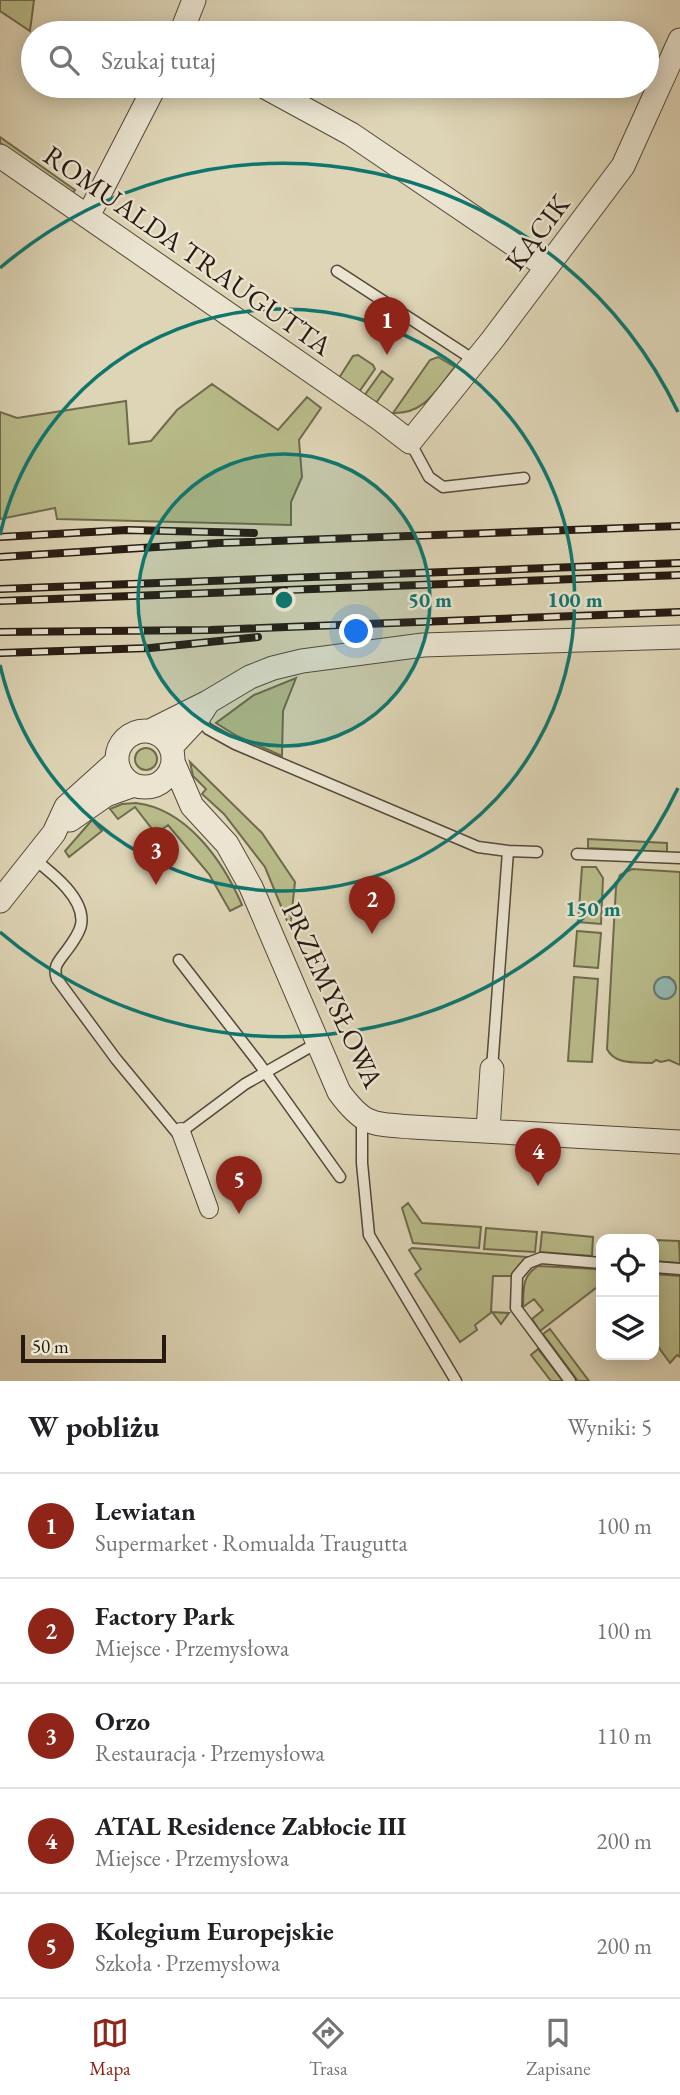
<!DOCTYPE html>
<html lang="pl">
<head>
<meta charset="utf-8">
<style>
  body { margin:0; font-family:"EB Garamond",serif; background:#f2f2f2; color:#202124 }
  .controls { position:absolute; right:21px; bottom:21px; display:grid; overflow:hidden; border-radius:14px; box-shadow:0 4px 18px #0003 }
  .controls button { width:63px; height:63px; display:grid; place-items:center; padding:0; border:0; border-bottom:2px solid #e0e0e0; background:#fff; color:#202124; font:35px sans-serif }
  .scale { position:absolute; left:21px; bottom:18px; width:145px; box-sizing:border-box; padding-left:7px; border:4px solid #261911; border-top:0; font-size:19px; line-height:24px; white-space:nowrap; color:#261911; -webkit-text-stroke:5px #eae4d0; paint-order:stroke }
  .you { position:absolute; left:357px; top:632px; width:24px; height:24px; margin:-18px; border:5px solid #fff; border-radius:50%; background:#1a73e8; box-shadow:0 0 0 10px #1a73e833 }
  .badge { display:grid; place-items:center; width:46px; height:46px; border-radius:50%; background:#8f2418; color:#fff; font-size:23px; font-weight:700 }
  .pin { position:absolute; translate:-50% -58px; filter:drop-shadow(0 2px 4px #0008) }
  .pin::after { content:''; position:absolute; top:37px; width:24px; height:21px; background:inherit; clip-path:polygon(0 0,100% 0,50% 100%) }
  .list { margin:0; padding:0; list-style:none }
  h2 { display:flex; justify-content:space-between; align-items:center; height:91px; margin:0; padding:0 28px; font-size:30px }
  h2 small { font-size:23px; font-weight:400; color:#757577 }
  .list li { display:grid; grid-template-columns:46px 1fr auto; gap:21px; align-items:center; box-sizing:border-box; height:105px; padding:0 28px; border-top:2px solid #e0e0e0 }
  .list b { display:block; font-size:26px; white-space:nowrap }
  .list p { margin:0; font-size:23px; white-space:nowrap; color:#757577 }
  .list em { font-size:23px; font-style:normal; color:#757577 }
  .icon { flex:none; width:38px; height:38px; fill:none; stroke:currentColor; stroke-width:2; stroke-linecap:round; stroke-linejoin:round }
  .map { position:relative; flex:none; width:680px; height:1381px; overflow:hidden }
  .search { position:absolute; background:#fff; box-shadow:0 4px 18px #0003; left:21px; right:21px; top:21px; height:77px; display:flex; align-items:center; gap:18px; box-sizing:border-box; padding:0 24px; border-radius:38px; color:#757577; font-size:26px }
  .sheet { height:616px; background:#fff }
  nav { display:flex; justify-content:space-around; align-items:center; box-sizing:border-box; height:98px; border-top:2px solid #e0e0e0; background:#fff; font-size:19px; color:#757577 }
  nav a { display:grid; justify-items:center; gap:4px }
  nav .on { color:#8f2418 }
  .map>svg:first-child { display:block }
  .green { fill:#b8bb89; stroke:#6f6a4d; stroke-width:2; fill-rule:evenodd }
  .water { fill:#93b8b1; stroke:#677871; stroke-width:2 }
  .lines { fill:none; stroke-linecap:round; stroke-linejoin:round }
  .service-casing { stroke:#54483a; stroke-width:13 }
  .pedestrian-casing { stroke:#54483a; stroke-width:20 }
  .minor-casing { stroke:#54483a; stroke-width:25 }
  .service { stroke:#eae4d0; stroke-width:10 }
  .pedestrian { stroke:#eae4d0; stroke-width:18 }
  .minor { stroke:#eae4d0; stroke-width:23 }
  .rail-casing { stroke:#261911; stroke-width:8 }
  .rail { stroke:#eae4d0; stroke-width:5; stroke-dasharray:16; stroke-linecap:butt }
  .ring { fill:none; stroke:#0f766e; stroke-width:3.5 }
  .labels { text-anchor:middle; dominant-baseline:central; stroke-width:5; stroke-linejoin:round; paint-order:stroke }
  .street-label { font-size:28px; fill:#261911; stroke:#eae4d0 }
  .centre { fill:#0f766e; stroke:#eae4d0; stroke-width:3.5 }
  .ring-label { font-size:21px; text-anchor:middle; font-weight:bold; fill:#0f766e; stroke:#eae4d0; stroke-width:5; stroke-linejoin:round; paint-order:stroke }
</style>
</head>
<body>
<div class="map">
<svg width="680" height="1381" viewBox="0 0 680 1381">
  <rect width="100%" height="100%" fill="#ded5b6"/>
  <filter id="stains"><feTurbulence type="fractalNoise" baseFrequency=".00286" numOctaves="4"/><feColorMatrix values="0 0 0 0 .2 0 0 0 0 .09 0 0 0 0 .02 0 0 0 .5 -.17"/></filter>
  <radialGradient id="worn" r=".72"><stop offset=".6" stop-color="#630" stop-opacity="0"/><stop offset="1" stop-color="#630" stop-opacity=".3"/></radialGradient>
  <path class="green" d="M0,0h34l-4,31 -30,-20z
    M0,137l75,53 -2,3 -73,-50z
    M358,355l15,10 2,4 -16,23 -20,-14 14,-22z
    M438,357l17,10c-19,23 -30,47 -62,46l37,-53z
    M382,371l11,8 -17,24 -12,-7z
    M212,384l66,46 29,-33 14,11 -22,32 3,37 -11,25v23l-234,-6 -2,-11 -55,11v-107l17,6 109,-17 3,43 22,-3 26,-31z
    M296,678l-13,33 -1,45 -45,-20 -21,-13 38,-28z
    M135 759a11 11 0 1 1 22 0a11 11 0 1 1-22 0Z
    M190,762l72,71 33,49 -5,46 -25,-61 -41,-53 -22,-20 4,-5 -13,-13z
    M136,803c51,6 87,58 106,102l-12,6 -21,-37 -41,-49 -12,9 -21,-27 -17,12 -8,-10 12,-5z
    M92,820l10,11 -33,26 -4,-6z
    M588,839l79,4v9l-79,-4z
    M582,867h14l7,11 -2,46 -23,-2z
    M632,869l48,3v193l-11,-5 -8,2 -5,-2 -4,3c-17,-1 -37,2 -45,-14l9,-162 4,-12zM669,977l5,4 2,7 -8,10 -7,-1 -5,-4v-11l6,-4z
    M577,931l24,2 -3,35 -24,-2z
    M574,977l24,2 -6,83 -24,-1z
    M408,1203l14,20 59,4 -2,21 -66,-5 -11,-35z
    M486,1228l51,4 -2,20 -51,-3z
    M542,1232l51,5 -1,19 -52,-4z
    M654,1240l25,1 1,22 -26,-2z
    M412,1248l116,9 -17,19h-18l-2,36 18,1 -8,11 -9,-12 -17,13 2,5 -17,12 -45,-68 6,-5 -12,-19z
    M538,1266l58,3 5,8v7l-61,47 -8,-12 11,-9 -9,-11 -11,8c1,-18 -2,-30 15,-41z
    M654,1274l26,2v81l-3,-2 -7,8 -16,-22z
    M550,1329l39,52h-11l-35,-47z
    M538,1349l25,32h-12l-20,-26z"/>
  <path class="water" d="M654 988a11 11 0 1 1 22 0a11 11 0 1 1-22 0Z"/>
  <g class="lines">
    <g class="service-casing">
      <path id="service" d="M337,271l137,89
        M410,442l19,35 14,10 81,-9
        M198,718l10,11 27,15 243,103 30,4 -16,218
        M508,851l29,1
        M577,854l103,4
        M34,859c18,14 52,40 47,66 -2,10 -11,21 -17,29 -7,9 -11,14 -7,25l59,80 62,75 67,-50 72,-41
        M179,960l79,102 82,115
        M362,1119v44l7,72 87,146
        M654,1267l26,2
        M570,1381l-54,-73 1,-32 11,-13 13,-5 60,5"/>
    </g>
    <g class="pedestrian-casing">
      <path id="pedestrian" d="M181,1132l28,77"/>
    </g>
    <g class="minor-casing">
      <path id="minor" d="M181,33l13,-33
        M263,86l88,48 196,133
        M0,156l380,263 30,23 83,-103 130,-173 57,-126
        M88,216l67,-130
        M150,731l58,-29 42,-25 23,-9 29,-7 121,-16 257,-8
        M117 759a28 28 0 1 1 56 0a28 28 0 1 1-56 0Z
        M171,747l27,-29 9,-14
        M173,762l19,44 35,38 24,43 88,205c25,34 33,32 73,35l268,15
        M70,820l36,-25 28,-10
        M0,901l54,-68 12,-26 51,-46
        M488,1130l4,-61"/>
    </g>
    <use href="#service" class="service"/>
    <use href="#pedestrian" class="pedestrian"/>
    <use href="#minor" class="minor"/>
    <g class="rail-casing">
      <path id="rail" d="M0,537l127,-7 127,3
        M0,557l219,-14 461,-17
        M0,589l680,-26
        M0,601l680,-26
        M0,632l210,-2 470,-18
        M0,653l150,-5 108,-11"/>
    </g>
    <use href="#rail" class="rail"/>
  </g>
  <circle cx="284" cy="600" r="146" fill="#0f766e" fill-opacity=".12"/>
  <g class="ring">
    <circle cx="284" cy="600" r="146"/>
    <path d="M0 535A291 291 0 1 1 0 665"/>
    <path d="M678 788A437 437 0 0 1 0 932M0 268A437 437 0 0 1 678 412"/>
  </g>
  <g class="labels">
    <g class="street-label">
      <text transform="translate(537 232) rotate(-53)">KĄCIK</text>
      <text transform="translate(188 250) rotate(35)">ROMUALDA TRAUGUTTA</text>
      <text transform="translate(333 995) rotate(65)">PRZEMYSŁOWA</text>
    </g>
  </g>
  <circle cx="284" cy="600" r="10" class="centre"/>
  <g class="ring-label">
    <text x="430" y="607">50 m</text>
    <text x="575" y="607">100 m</text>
    <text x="593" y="916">150 m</text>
  </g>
  <rect width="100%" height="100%" filter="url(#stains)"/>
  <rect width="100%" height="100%" fill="url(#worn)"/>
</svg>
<div class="controls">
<button><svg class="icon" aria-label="locate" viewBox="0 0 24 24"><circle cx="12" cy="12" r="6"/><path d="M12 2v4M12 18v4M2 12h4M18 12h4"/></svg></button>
<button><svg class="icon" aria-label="layers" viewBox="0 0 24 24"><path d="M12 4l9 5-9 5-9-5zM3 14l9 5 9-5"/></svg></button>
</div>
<div class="scale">50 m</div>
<div class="you"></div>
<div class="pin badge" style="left:387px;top:355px">1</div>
<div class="pin badge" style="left:372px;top:934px">2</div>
<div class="pin badge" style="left:156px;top:885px">3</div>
<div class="pin badge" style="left:538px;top:1186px">4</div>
<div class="pin badge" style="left:239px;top:1214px">5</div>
<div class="search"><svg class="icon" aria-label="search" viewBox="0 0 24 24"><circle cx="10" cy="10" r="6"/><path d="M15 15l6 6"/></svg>Szukaj tutaj</div>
</div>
<section class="sheet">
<h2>W pobliżu<small>Wyniki: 5</small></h2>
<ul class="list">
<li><span class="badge">1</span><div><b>Lewiatan</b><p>Supermarket · Romualda Traugutta</p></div><em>100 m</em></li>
<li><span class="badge">2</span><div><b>Factory Park</b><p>Miejsce · Przemysłowa</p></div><em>100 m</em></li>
<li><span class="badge">3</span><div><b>Orzo</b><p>Restauracja · Przemysłowa</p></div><em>110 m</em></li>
<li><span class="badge">4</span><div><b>ATAL Residence Zabłocie III</b><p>Miejsce · Przemysłowa</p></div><em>200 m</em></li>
<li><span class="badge">5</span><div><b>Kolegium Europejskie</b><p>Szkoła · Przemysłowa</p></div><em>200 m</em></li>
</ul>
</section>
<nav>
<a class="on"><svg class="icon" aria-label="map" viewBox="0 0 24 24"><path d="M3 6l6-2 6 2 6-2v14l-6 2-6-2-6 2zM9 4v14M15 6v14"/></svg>Mapa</a>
<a><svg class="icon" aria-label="directions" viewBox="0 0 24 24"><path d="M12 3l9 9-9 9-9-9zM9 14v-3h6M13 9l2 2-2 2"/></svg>Trasa</a>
<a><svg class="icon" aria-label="saved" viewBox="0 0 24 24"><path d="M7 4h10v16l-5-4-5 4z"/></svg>Zapisane</a>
</nav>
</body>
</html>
